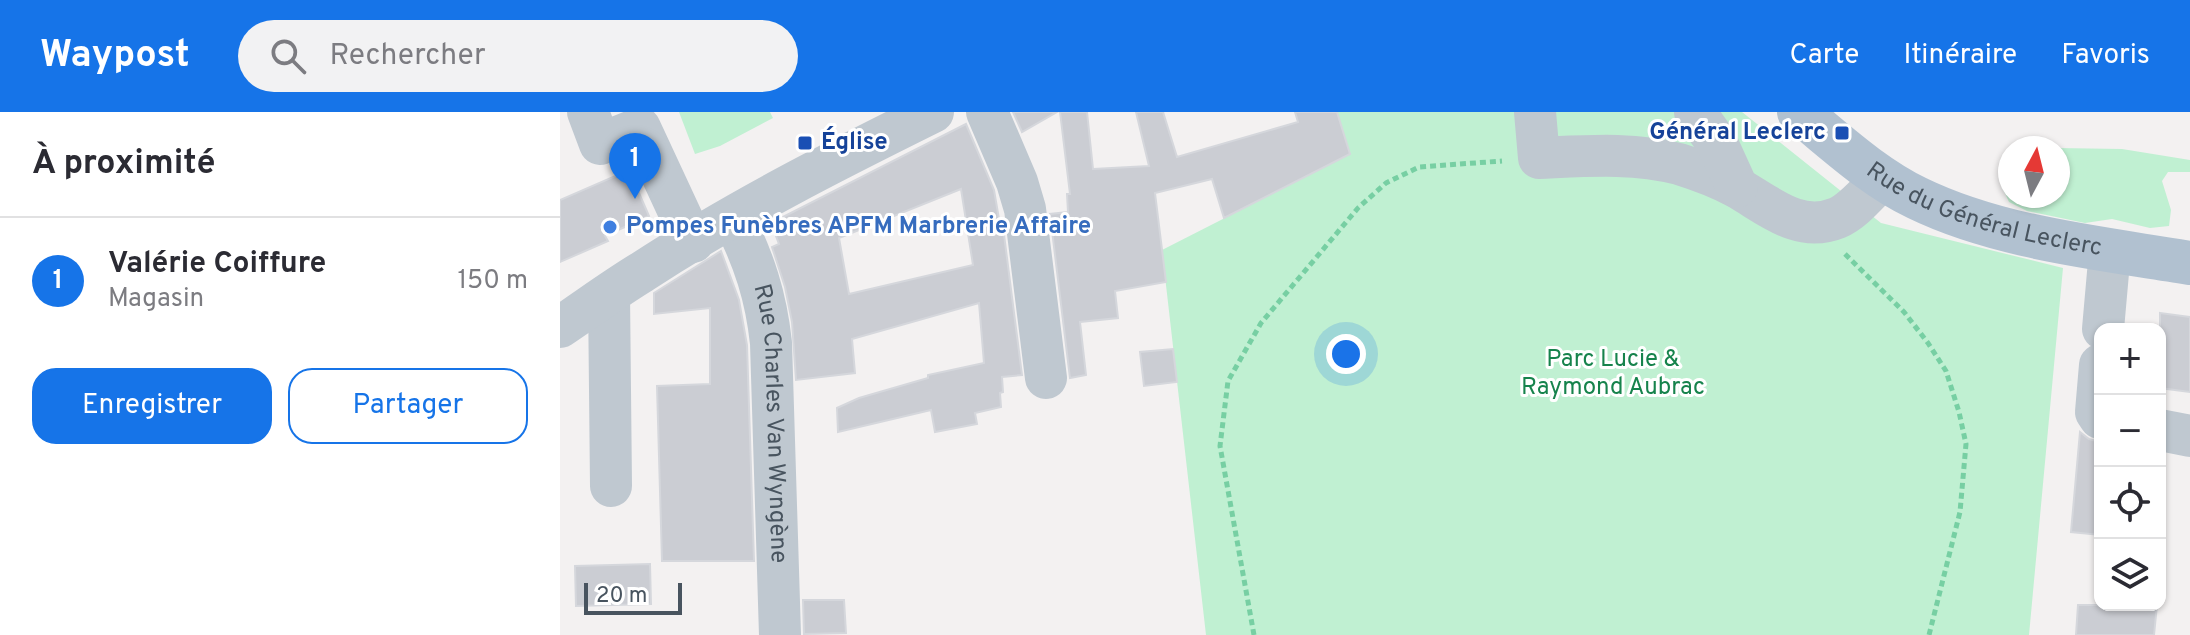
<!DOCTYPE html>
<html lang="fr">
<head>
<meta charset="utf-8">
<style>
  body { margin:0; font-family:Overpass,sans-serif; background:#f2f2f3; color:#2b2b33 }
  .controls { position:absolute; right:24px; bottom:24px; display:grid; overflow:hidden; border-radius:16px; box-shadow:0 2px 6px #0004 }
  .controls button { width:72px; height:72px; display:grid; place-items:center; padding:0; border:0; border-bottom:2px solid #e1e1e2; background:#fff; color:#2b2b33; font:40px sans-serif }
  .compass { position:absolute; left:1438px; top:24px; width:72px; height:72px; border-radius:50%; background:#fff; box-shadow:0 2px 6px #0004; rotate:7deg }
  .scale { position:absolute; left:24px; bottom:20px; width:98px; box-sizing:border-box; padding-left:8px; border:4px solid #48545f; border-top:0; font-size:22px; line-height:28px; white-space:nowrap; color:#48545f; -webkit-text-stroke:6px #fff; paint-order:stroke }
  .you { position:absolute; left:786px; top:242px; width:28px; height:28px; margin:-20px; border:6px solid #fff; border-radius:50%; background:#1a73e8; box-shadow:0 0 0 12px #1a73e833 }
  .badge { display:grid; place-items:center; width:52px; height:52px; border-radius:50%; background:#1674e8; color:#fff; font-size:26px; font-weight:700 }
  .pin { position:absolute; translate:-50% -66px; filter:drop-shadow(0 2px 4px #0008) }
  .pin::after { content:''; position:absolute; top:42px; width:28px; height:24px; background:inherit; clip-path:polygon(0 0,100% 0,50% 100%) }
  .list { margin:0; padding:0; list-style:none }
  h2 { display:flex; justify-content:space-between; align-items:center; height:104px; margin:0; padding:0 32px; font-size:34px }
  h2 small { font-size:26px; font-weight:400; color:#7c7c81 }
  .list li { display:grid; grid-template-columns:52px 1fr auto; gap:24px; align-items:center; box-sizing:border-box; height:128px; padding:0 32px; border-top:2px solid #e1e1e2 }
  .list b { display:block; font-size:30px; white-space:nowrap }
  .list p { margin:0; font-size:26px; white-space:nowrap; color:#7c7c81 }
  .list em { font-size:26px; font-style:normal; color:#7c7c81 }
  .actions { display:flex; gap:16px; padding:24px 32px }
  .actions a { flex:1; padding:18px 0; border:2px solid #1674e8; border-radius:24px; text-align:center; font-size:28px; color:#1674e8 }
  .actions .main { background:#1674e8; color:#fff }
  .icon { flex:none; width:44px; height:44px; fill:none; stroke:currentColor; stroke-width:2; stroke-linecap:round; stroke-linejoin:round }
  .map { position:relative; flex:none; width:1630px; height:523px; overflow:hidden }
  header { display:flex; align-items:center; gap:48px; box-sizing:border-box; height:112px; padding:0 40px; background:#1674e8; color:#fff }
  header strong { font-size:38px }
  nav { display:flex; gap:44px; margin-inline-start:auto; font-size:28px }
  .search { width:560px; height:72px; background:#f2f2f3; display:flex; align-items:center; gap:20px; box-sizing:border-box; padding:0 28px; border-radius:44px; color:#7c7c81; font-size:30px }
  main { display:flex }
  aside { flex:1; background:#fff }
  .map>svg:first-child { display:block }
  .green { fill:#c0f0d2 }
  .building { fill:#cbcdd3; stroke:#d5d7dc; stroke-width:2; fill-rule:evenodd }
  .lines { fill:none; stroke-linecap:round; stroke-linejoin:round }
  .path { stroke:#77cfa3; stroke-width:5; stroke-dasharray:6 4; stroke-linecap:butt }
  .minor { stroke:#bfc8d0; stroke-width:42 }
  .major { stroke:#b1c1d0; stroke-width:44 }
  .transit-dot { fill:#1a4fb4; stroke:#fff; stroke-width:3 }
  .shop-dot { fill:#3f7fe0; stroke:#fff; stroke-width:3 }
  .labels { text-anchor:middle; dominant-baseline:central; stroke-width:6; stroke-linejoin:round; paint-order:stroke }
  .transit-label { font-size:24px; font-weight:bold; fill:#164399; stroke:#fff; text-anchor:end }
  .street-label { font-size:24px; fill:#48545f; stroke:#fff }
  .shop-label { font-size:24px; font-weight:bold; fill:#366cbe; stroke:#fff; text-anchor:start }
  .park-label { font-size:24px; fill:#16834c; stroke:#fff }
</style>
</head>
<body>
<header>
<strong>Waypost</strong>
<div class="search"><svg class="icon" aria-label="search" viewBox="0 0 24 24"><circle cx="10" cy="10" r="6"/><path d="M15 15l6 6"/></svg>Rechercher</div>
<nav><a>Carte</a><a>Itinéraire</a><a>Favoris</a></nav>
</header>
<main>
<aside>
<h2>À proximité<small></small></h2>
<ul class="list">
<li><span class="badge">1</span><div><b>Valérie Coiffure</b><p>Magasin</p></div><em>150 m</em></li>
</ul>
<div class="actions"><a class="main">Enregistrer</a><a>Partager</a></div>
</aside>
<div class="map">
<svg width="1630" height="523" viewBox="0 0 1630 523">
  <rect width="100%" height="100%" fill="#f3f1f1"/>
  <path class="green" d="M119,0h91l3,6 -53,28 -25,8z
    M748,0h434l139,111 182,45 -34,367h-823l-44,-385 163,-83z
    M1498,36l64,1 68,11v12h-22l-6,9 9,29 -2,16 -19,2 -38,-9 -27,4 -58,-12 -18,-9 -7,-15 2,-30 6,-3v42h48z"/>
  <path class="building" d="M453,0h44l-35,20z
    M500,0h27l6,57 56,-3 -13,-54h27l14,45 121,-35 -3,-10h42l13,42 -126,64 -12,-39 -57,14 11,89 -51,9 3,27 -38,4 6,53 -16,3 -20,-164 18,-2 -1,-18h3z
    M406,12l28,66 5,29h3l20,156 -20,2 1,15 -3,1 1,14 -26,6 2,11 -42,8 -4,-22 -93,22 -1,-24 22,-10 69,-20v-3l56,-12 -5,-60 -127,36 3,34 -59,7 -4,-58 -7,-35 -13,-40 7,-3 -8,-21zM401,77l12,76 -124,29 -10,-56z
    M69,58l20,46 -44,20 3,5 -48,21v-62z
    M161,139l18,49 8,45 7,216h-92l-5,-175 53,-2v-76l-56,6v-21z
    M1600,201l30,4v75l-30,-4z
    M613,237l4,33 -33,4 -4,-34z
    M1520,320l9,7 11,3v93l-29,-3z
    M90,452l1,40 -75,2 -1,-40z
    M243,488h41l2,33 -42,1z
    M1518,493h79l-3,30h-78z"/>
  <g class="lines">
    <path class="path" d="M1285,142l59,58 24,31 18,28 13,41 7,32 -6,68 -31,123
      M694,523l-34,-189 8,-65 33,-58 97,-115 28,-25 33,-16 83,-6"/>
    <g class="minor">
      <path d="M28,0l12,32 40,-16 53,114"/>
      <path d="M427,0l30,70 8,27 21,169"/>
      <path d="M975,0l4,46c47,-2 94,-6 140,6 19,6 39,13 57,23 31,17 62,47 101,31 17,-7 32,-27 46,-40"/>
      <path d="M1135,0l22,31 20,44"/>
      <path id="s1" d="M173,106c21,42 33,78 38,125l9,292"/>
      <path d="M49,182l2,192"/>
      <path d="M0,215c27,-18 54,-38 82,-55 93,-61 192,-111 291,-160"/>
      <path d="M1543,217l7,-79"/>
      <path d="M1540,253l-4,47 4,6"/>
      <path d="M1600,318l30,6"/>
    </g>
    <path class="major" id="s2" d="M1239,0c37,30 74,65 118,86 82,40 184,50 273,65"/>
  </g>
  <g class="transit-dot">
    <rect x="1274" y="13" width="16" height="16" rx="4"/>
    <rect x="237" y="23" width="16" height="16" rx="4"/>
  </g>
  <circle class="shop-dot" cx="50" cy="115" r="8"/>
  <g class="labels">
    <g class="transit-label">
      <text x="1266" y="21">Général Leclerc</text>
      <text x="261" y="31" text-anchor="start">Église</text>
    </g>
    <g class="street-label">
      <text stroke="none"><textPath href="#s2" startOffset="214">Rue du Général Leclerc</textPath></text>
      <text stroke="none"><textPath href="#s1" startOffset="212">Rue Charles Van Wyngène</textPath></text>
    </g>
    <g class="shop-label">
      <text x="66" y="115">Pompes Funèbres APFM Marbrerie Affaire</text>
    </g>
    <g class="park-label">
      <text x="1053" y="248">Parc Lucie &amp;<tspan x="1053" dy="28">Raymond Aubrac</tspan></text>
    </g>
  </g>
</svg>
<div class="controls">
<button>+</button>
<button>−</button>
<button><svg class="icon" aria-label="locate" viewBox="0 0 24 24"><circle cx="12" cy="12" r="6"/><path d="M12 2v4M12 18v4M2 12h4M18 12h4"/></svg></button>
<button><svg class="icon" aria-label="layers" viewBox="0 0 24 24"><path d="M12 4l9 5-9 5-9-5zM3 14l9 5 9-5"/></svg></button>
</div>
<svg class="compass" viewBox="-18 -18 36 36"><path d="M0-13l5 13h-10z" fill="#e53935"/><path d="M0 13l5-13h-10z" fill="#7c7c81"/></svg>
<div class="scale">20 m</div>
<div class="you"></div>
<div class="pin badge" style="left:75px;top:87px">1</div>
</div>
</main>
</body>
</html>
